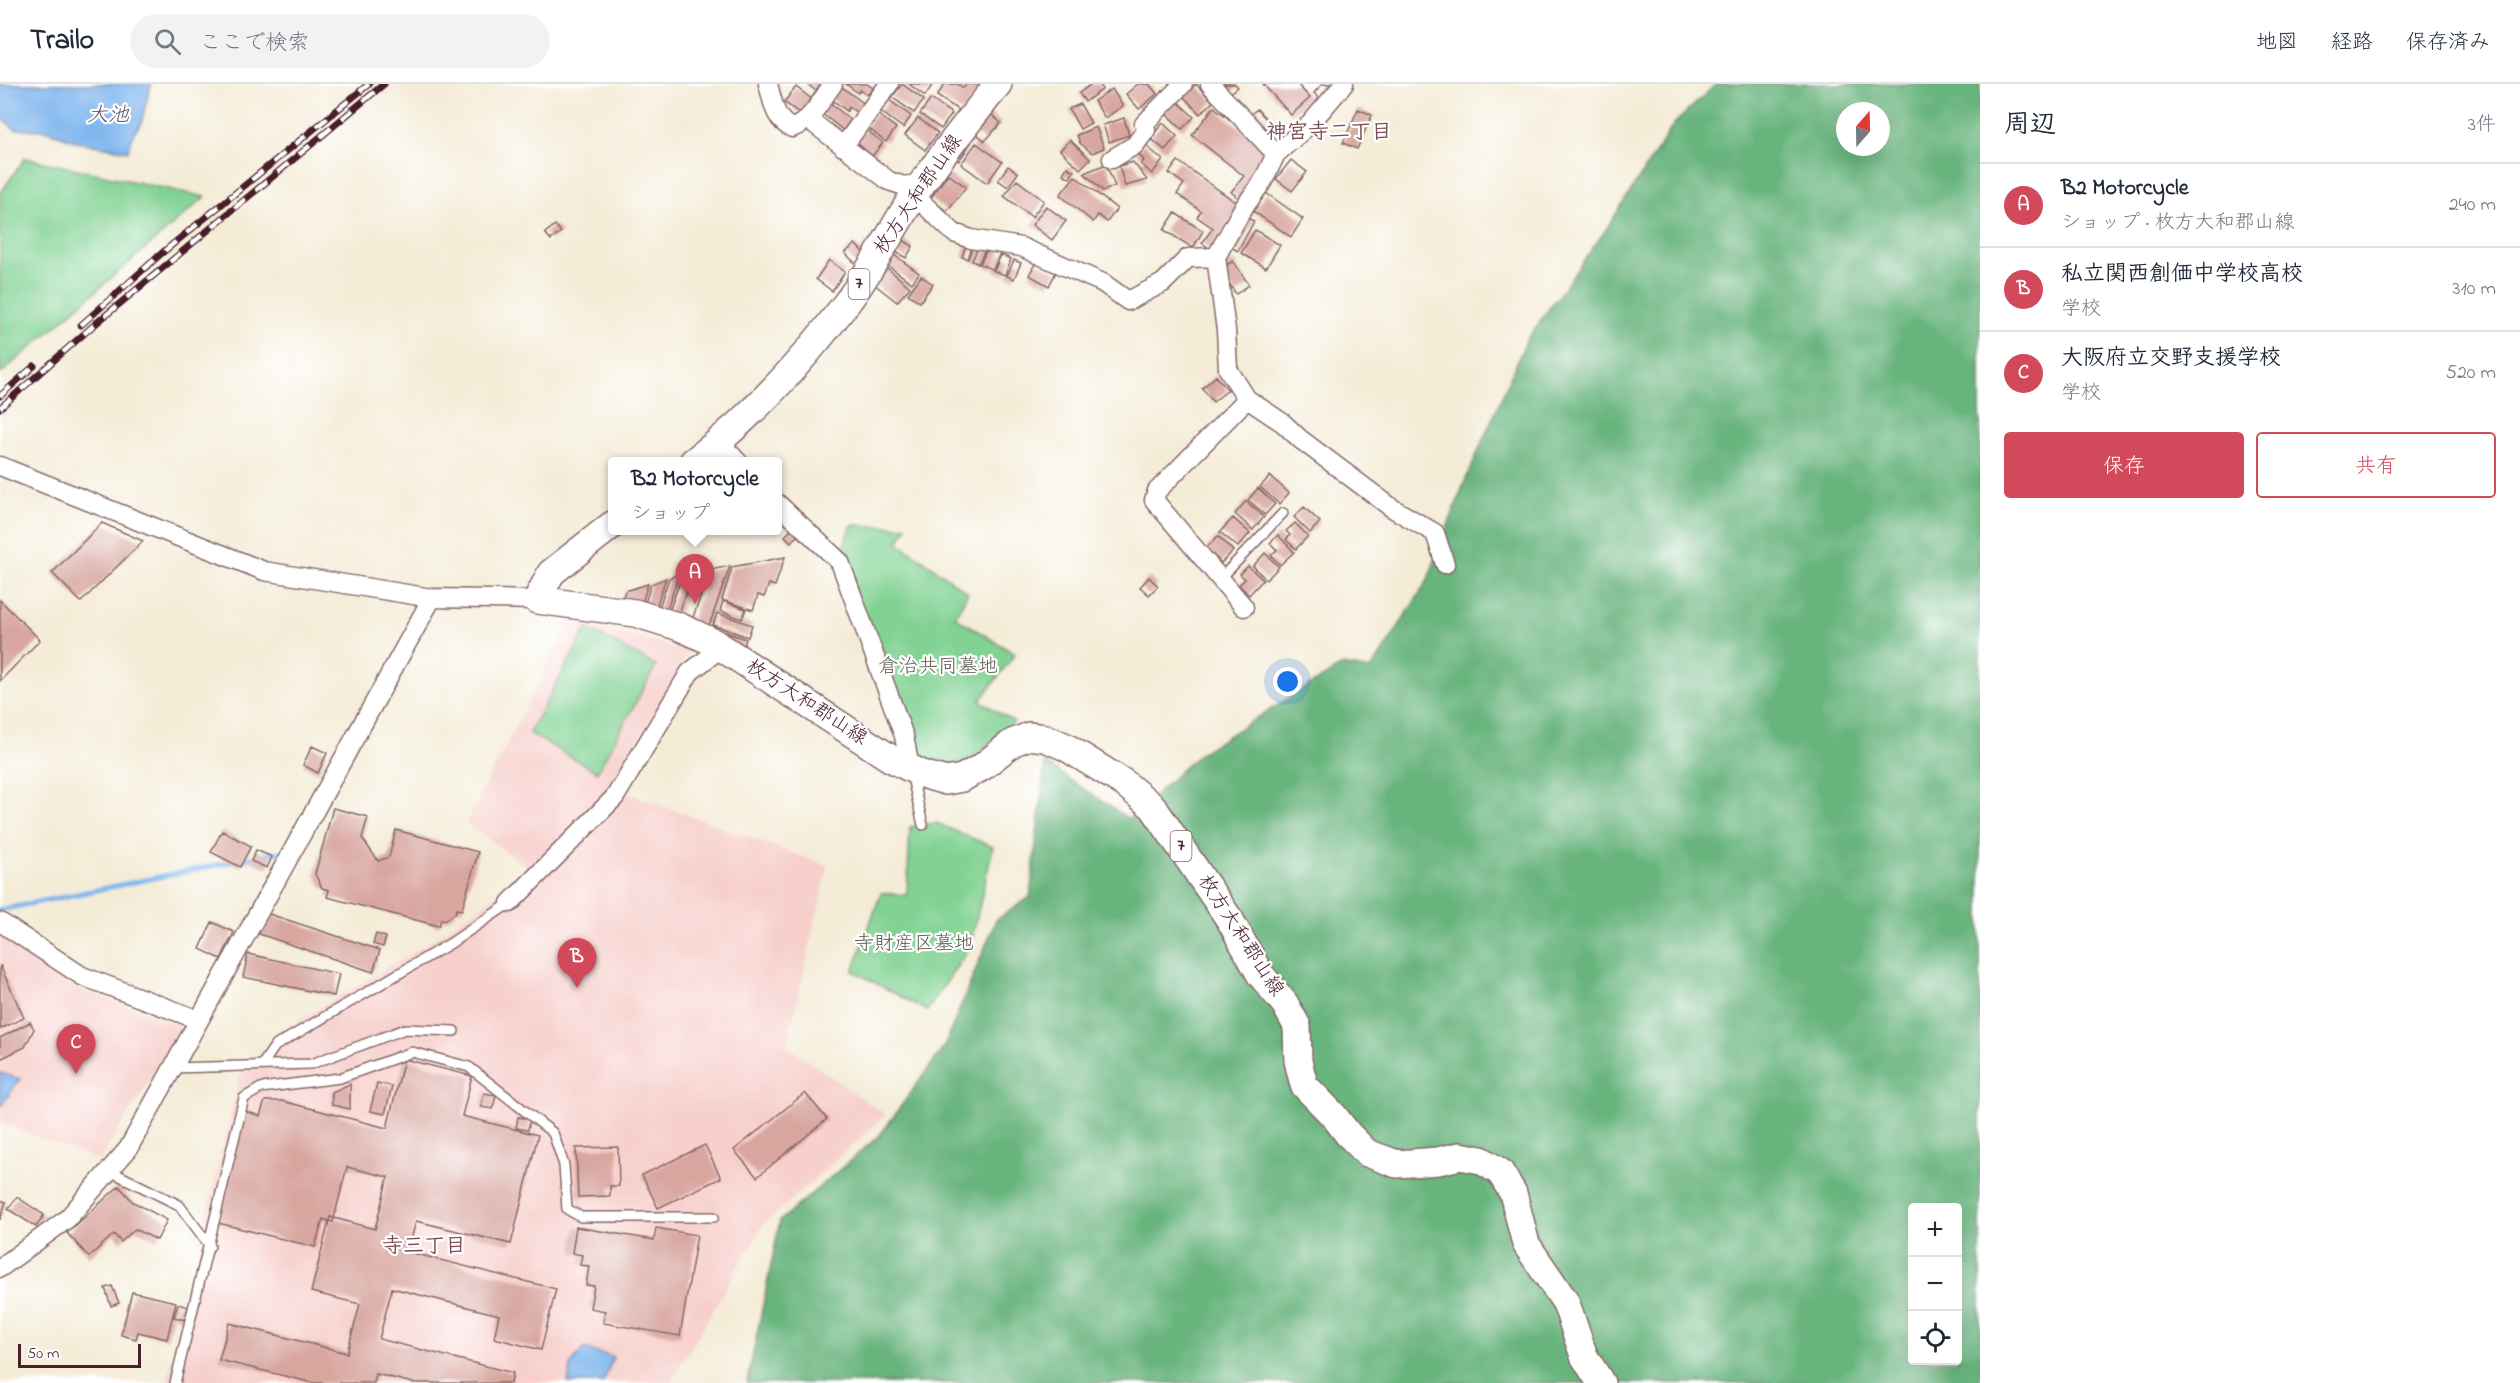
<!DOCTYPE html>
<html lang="ja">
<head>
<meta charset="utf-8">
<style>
  body { margin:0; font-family:"Indie Flower","Klee One",sans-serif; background:#f2f2f3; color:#1f2937 }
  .controls { position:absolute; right:18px; bottom:18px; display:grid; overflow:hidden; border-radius:6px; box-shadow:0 6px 24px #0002 }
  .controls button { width:54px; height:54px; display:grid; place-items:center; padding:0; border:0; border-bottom:2px solid #e0e1e3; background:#fff; color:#1f2937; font:30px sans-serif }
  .compass { position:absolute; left:1836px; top:18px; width:54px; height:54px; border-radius:50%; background:#fff; box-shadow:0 6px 24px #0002; rotate:20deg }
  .scale { position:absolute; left:18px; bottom:15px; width:123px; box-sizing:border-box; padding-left:6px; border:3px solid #4a1f2b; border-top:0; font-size:16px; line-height:21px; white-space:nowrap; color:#4a1f2b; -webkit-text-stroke:4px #fff; paint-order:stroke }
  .you { position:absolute; left:1288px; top:598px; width:21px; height:21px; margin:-15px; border:4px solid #fff; border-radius:50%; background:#1a73e8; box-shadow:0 0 0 9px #1a73e833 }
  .badge { display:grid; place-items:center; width:39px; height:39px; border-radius:50%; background:#d1495b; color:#fff; font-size:20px; font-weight:700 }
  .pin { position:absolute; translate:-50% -50px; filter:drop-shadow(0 2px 3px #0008) }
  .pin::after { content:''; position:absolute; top:32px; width:21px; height:18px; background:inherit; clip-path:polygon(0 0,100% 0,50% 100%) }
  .popup { position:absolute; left:608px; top:373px; width:174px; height:78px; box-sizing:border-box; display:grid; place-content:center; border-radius:6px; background:#fff; filter:drop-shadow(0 2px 4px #0005); font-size:20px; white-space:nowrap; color:#747a83 }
  .popup b { font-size:22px; color:#1f2937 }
  .popup::after { content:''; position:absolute; left:50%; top:100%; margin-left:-12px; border:12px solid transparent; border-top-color:#fff }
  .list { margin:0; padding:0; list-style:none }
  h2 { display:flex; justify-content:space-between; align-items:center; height:78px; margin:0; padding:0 24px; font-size:26px }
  h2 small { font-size:20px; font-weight:400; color:#747a83 }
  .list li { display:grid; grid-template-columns:39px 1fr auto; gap:18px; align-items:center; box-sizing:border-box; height:84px; padding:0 24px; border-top:2px solid #e0e1e3 }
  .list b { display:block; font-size:22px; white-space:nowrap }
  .list p { margin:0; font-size:20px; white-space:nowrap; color:#747a83 }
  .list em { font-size:20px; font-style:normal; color:#747a83 }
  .actions { display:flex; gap:12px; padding:18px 24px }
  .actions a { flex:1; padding:14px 0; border:2px solid #d1495b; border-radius:6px; text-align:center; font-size:21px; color:#d1495b }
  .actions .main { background:#d1495b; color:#fff }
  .icon { flex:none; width:33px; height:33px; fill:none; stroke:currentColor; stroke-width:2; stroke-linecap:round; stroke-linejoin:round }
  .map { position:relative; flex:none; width:1980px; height:1299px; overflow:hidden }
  header { display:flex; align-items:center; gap:36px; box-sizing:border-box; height:84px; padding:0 30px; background:#fff; border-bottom:2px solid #e0e1e3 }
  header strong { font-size:28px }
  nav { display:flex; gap:33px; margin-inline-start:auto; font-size:21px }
  .search { width:420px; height:54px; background:#f2f2f3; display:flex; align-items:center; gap:15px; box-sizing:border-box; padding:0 21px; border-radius:33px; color:#747a83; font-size:22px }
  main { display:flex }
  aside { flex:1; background:#fff }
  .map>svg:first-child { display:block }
  .built { fill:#f7d0cc }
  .green { fill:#81d293; stroke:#66785f; stroke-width:1.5 }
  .forest { fill:#68b47d; stroke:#596a54; stroke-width:1.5; fill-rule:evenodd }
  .water { fill:#7fb6ee; stroke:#646a8c; stroke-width:1.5 }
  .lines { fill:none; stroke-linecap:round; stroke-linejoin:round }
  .stream { stroke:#7fb6ee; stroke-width:5 }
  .building { fill:#d8a69f }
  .lane-casing { stroke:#866767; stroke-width:12 }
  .street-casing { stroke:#866767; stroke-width:21 }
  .primary-casing { stroke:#866767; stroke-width:30 }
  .lane { stroke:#fff; stroke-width:9 }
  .street { stroke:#fff; stroke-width:18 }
  .primary { stroke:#fff; stroke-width:27 }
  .rail-casing { stroke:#4a1f2b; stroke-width:7 }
  .rail { stroke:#fff; stroke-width:4.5; stroke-dasharray:14; stroke-linecap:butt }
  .labels { text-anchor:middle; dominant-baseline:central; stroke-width:4.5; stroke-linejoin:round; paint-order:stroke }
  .shield { fill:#fff; stroke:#80626b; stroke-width:1.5 }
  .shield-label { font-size:18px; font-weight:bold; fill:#4a1f2b }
  .street-label { font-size:20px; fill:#4a1f2b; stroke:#fff }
  .park-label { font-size:20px; fill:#5d5e4f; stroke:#fff }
  .water-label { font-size:21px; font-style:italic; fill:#5d546f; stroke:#fff }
  .neighbourhood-label { font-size:21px; font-weight:bold; fill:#7c4e54; stroke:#fff }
</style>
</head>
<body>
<header>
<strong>Trailo</strong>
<div class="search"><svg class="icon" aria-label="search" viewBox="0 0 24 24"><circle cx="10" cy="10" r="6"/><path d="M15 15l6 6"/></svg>ここで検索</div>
<nav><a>地図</a><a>経路</a><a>保存済み</a></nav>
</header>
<main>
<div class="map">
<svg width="1980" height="1299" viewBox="0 0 1980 1299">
  <rect width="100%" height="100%" fill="#fff"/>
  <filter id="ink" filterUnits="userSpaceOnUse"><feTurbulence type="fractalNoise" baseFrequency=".0167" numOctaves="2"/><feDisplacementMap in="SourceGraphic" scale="12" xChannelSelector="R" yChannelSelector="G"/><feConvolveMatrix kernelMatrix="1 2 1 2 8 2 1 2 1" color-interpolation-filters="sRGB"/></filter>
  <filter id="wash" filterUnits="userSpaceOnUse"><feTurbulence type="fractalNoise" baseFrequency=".008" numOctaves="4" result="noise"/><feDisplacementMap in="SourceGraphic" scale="24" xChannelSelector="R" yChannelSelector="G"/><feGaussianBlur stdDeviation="1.35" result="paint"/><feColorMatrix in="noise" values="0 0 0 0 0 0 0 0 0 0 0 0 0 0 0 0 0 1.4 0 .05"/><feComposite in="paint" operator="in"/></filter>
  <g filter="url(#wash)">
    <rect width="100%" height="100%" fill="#f4ecd7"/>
    <path class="built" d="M570,536l119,31 -78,136 217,79 -41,180 99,69 -123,110 -93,158h-503l73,-308 44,-45 140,-84 108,-76 -66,-47z
      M0,848l66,52 116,42 -82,135 -98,-38 -2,2z"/>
    <path class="green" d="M25,74l180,39 -205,177v-180z
      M852,441l55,2 -9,15 70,51 -13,24 60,37 -35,47 34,21 -50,43 -49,-6 -75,-204z
      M587,544l69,38 -59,106 -68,-39z
      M936,739l57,24 -23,100 -43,64 -74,-40 28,-78 26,2 3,-68z"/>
    <path class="forest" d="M1716,0h264v1299h-1233l33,-162 100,-86 64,-88 52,-127 34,-23 15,-134 84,56 71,-66 143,-88 28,5 56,-88 36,-96 64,-147 78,-108 69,-107zM1845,27h36v36h-36zM1912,1124h46v152h-46z"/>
    <path class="water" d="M0,0h151l-10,40 -7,9 -6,18 -51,-9 -31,-12 -31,-1 -15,-12z
      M0,989l20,6 -18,26h-2z
      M584,1265l29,8 -10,26h-35l3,-19z"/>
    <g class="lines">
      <path class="stream" d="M0,826l289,-60"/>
    </g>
    <g id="blocks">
      <path class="building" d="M807,0h15l-6,7z
        M846,0h21l6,4 -6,7 -7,-5 -2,3z
        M902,0l22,16 -10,13 -22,-16z
        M909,0h24l-8,12z
        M945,0h13l5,4 3,-4h17l-20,29 -26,-17z
        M1092,0h7l4,5 -18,13 -6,-9z
        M1138,0h11l8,10 -18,15 -13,-15z
        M1196,0l17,18 -13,12 -17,-18z
        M1222,0h13l3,3 -11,9z
        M1263,0h34l13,14 -19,17z
        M1322,0h15l-16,16 -7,-7z
        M839,1l27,20 -7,9 -10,-7 -2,4 -17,-13z
        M796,3l17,13 -11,15 -18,-13z
        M1112,5l11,17 -18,12 -11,-17z
        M931,15l21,15 -11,15 -21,-15z
        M889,16l22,16 -8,12 -23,-17z
        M1176,16l18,17 -12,12 -18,-17z
        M829,18l22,18 -8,10 -23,-18z
        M1080,20l11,19 -11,6 -11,-20z
        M1214,23l60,48 -34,44 -9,-7 13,-16 -52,-41z
        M1257,25l20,22 -8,8 -20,-23z
        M1358,25l14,6 -15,34 -14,-6z
        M986,26l15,13 -16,18 -15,-13z
        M876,29l20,15 -10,14 -20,-16z
        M918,34l20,15 -13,17 -20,-15z
        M1124,34l5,17 -20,7 -6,-17z
        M1163,39l14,13 -12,14 -15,-12z
        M1096,43l8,21 -12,5 -12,-10 -3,-8z
        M866,45l17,14 -11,13 -16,-14z
        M963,51l9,6 -13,20 -9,-5z
        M1070,56l20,19 -10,10 -20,-19z
        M976,59l26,19 -15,21 -26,-19z
        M1144,60l19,16 -11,14 -11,-10 3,-4 -8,-8z
        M1291,76l16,12 -15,19 -16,-12z
        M1178,77l63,45 -31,43 -8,-6 11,-15 -16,-11 4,-6 -24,-17 7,-10 -15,-11z
        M1133,78l14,18 -22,6 -6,-20z
        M1106,80l9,22 -12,5 -19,-18z
        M1008,82l10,7 -10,14 -10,-7z
        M1067,83l7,4 -4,7 -7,-4z
        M948,90l18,13 -19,24 -17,-12z
        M1075,92l42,33 -10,13 -9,-7 -5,7 -33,-27z
        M1017,96l27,21 -12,16 -28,-21z
        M1266,109l37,26 -12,18 -38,-26z
        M1046,122l20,15 -14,19 -20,-15z
        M1175,129l28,18 -10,17 -29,-18z
        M1243,132l11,5 -16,30 -11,-6z
        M555,141l6,7 -10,8 -6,-7z
        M1255,146l25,15 -14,23 -25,-15z
        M896,152l17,10 -7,12 -17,-10z
        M855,160l10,10 -9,10 -11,-11z
        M966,161l6,2 -4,12 -6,-2z
        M989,161l12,5 -8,20 -13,-6z
        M978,163l7,3 -7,14 -6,-3z
        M890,168l29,21 -7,10 -29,-21z
        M1001,171l10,4 -6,16 -11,-4z
        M829,176l16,12 -13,19 -16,-12z
        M1014,176l7,3 -7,16 -7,-3z
        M1233,177l16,24 -13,9 -16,-25z
        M1036,178l20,10 -7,14 -20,-11z
        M887,184l23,19 -13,15 -23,-18z
        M921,192l12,8 -13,18 -12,-8z
        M1216,292l12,14 -15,12 -11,-14z
        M1270,392l19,17 -10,11 -19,-17z
        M1258,404l17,16 -10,11 -17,-15z
        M1246,417l18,16 -11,13 -18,-16z
        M1304,423l16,15 -10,11 -16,-16z
        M1233,434l17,15 -12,14 -18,-15z
        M102,439l41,18 -62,61 -29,-29z
        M1295,439l13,13 -12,13 -10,-9 4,-5 -4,-4z
        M793,444l6,6 -8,8 -6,-6z
        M1278,451l16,17 -14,13 -9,-10 6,-5 -7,-7z
        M1218,452l15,15 -12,12 -15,-15z
        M1265,469l14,14 -13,13 -13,-14z
        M785,473l-10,29 -6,-2 -5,13 -6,-2 -5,15 -31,-10 10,-33z
        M730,482l-21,60 -17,-6 18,-50z
        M1248,482l15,14 -14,15 -10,-10 6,-6 -5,-5z
        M679,490l-14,42 -8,-3 12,-35z
        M693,490l-16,45 -9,-4 14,-40z
        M1149,493l9,9 -9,9 -9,-8z
        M666,494l-12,35 -11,-4 8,-25z
        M694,496l9,3 -6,14 -9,-3z
        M648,500l-8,25 -19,-7 4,-11z
        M0,516l40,40 -40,41z
        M723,517l23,8 -4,10 -22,-8z
        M717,529l35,12 -4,12 -35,-12z
        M713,544l33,11 -5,15z
        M312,662l15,7 -9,20 -15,-8z
        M333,724l35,9 -6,21 16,23 11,-4 7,-27 82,22 -16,58 -6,-1 -1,5 -10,6 -4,-1 -2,7 -112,-29 2,-7 -7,-2 -7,-14z
        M222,747l29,15 -11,21 -29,-15z
        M256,766l16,7 -5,11 -16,-7z
        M266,829l114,37 -7,22 -114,-38z
        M212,838l22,10 -13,27 -21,-10z
        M376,850l10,3 -3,10 -10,-3z
        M248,870l91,20 -5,22 -91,-19z
        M0,881l24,53 -24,11z
        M30,938l4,7 -9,18 -25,12v-21z
        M404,975l68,17 -10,40 76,19 -27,109 -95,-23 -8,31 148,37 -15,61 -47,-12 5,-23 -107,-27 -13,51 134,34 -2,10h-98l-37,-9 -2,9h-61l-94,-23 10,-37 118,30 13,-49 -49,-12 18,-71 4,1 1,-4 41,11 13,-52 -41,-10 -13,51 -4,-1 -1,4 -6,-2 -8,28 -97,-24 27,-112 15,5 5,-15h17l105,27z
        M377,999l15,3 -7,28 -15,-3z
        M350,1000v25l-18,-4v-13z
        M484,1009l12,2 -3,14 -12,-2z
        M805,1009l22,26 -70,58 -23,-27z
        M518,1033l12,2 -2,11 -12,-2z
        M705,1061l16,33 -63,30 -16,-33z
        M618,1063l1,39h-9v10l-32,1 -2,-49z
        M119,1102l14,16 34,18 -10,20 -22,-11 -14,13 -7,-8 -25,23 -22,-24z
        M17,1113l27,18 -8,12 -28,-18z
        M0,1116l6,2 -6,18z
        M576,1143l78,13 2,-12 41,7 -17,101 -77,-13 2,-12 -15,-3 4,-22 -8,-1 3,-19 -9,-1 2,-10 -10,-2z
        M112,1202l7,17 -8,3 -6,-18z
        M132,1208l44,10 -9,37 -29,-7 -2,7 -15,-4z
        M178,1220l10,3 -3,13 -11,-3z"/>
    </g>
  </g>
  <g filter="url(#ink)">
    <use href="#blocks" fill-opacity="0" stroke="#866767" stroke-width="1.5"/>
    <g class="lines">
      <g class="lane-casing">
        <path id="lane" d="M1220,495l63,-66
          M911,689l12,52
          M262,981l13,-19 176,-103 59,-40
          M173,984l138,-4 94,-35 49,2
          M110,1087l69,34 31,41
          M175,1299l69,-285 17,-10 79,-10 72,-26 57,15 84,66 11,32 3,44 14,8h133"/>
      </g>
      <g class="street-casing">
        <path id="street" d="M768,0c5,17 6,36 24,44 19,-6 29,-28 41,-44
          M1210,0l66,70
          M1344,0l-34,40 -34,30 -13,27 -21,29 -26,47 10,73 2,39 19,30 36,24 17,16 92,69 43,25 10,31
          M808,35l81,62 15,5 18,-3
          M843,63l46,-63
          M1112,75l23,-14 11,-15 -2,-6 39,-40
          M914,111l40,38 17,6 50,8 82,36 25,18 35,-18 25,-25 28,-1
          M719,358l19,20
          M0,382l264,105 168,27 105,2
          M777,419l63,59 64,174 6,32
          M1244,523l-90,-107 3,-9 90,-92
          M510,819l105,-106 75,-125 31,-24
          M0,838l82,54 117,44
          M0,1184l67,-49 61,-70 304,-551"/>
      </g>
      <g class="primary-casing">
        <path id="primary" d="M693,378c58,-44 108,-99 152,-157 26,-33 45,-73 68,-108 25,-39 56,-76 85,-113
          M612,441l-61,48 -14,27 98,13 45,14 35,16 175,115 32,16 24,7 16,-3 20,-11 30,-24 17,-7 16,2 21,9 58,36 29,24 77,113 30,54 25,30 12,22 1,35 6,24 30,31 14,18 19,19 30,11 41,-3 22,-5 21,4 19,12 13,21 13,51 40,59 18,53 17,27"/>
      </g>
      <use href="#lane" class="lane"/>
      <use href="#street" class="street"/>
      <use href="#primary" class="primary"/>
      <g class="rail-casing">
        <path id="rail" d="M81,241l81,-72 207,-169
          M0,312l34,-30
          M0,324l94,-83 290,-241"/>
      </g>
      <use href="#rail" class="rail"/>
    </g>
  </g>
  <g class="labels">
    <g class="shield">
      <rect x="848.5" y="185" width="21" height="30" rx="4.5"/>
      <rect x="1170.5" y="747" width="21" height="30" rx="4.5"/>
    </g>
    <g class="shield-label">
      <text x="859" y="200">7</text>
      <text x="1181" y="762">7</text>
    </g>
    <g class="street-label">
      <text transform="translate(919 111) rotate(-56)">枚方大和郡山線</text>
      <text transform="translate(806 619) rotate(33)">枚方大和郡山線</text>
      <text transform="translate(1240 852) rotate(57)">枚方大和郡山線</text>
    </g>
    <g class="park-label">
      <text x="938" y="583">倉治共同墓地</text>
      <text x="914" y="860">寺財産区墓地</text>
    </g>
    <g class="water-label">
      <text x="108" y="32">大池</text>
    </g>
    <g class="neighbourhood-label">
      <text x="1329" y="49">神宮寺二丁目</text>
      <text x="424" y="1163">寺三丁目</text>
    </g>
  </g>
</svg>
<div class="controls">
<button>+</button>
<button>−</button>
<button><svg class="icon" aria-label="locate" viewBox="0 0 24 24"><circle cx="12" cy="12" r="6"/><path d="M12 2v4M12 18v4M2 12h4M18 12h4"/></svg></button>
</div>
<svg class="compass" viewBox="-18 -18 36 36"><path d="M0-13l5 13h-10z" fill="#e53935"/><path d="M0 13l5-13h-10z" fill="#747a83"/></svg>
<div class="scale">50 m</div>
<div class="you"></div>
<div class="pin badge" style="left:695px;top:520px">A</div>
<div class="popup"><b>B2 Motorcycle</b>ショップ</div>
<div class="pin badge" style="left:577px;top:904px">B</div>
<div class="pin badge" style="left:76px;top:990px">C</div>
</div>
<aside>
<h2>周辺<small>3件</small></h2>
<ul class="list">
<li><span class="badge">A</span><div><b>B2 Motorcycle</b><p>ショップ · 枚方大和郡山線</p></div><em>240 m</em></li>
<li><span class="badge">B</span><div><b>私立関西創価中学校高校</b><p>学校</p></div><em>310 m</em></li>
<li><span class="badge">C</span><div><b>大阪府立交野支援学校</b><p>学校</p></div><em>520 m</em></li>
</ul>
<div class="actions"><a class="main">保存</a><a>共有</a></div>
</aside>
</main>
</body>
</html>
